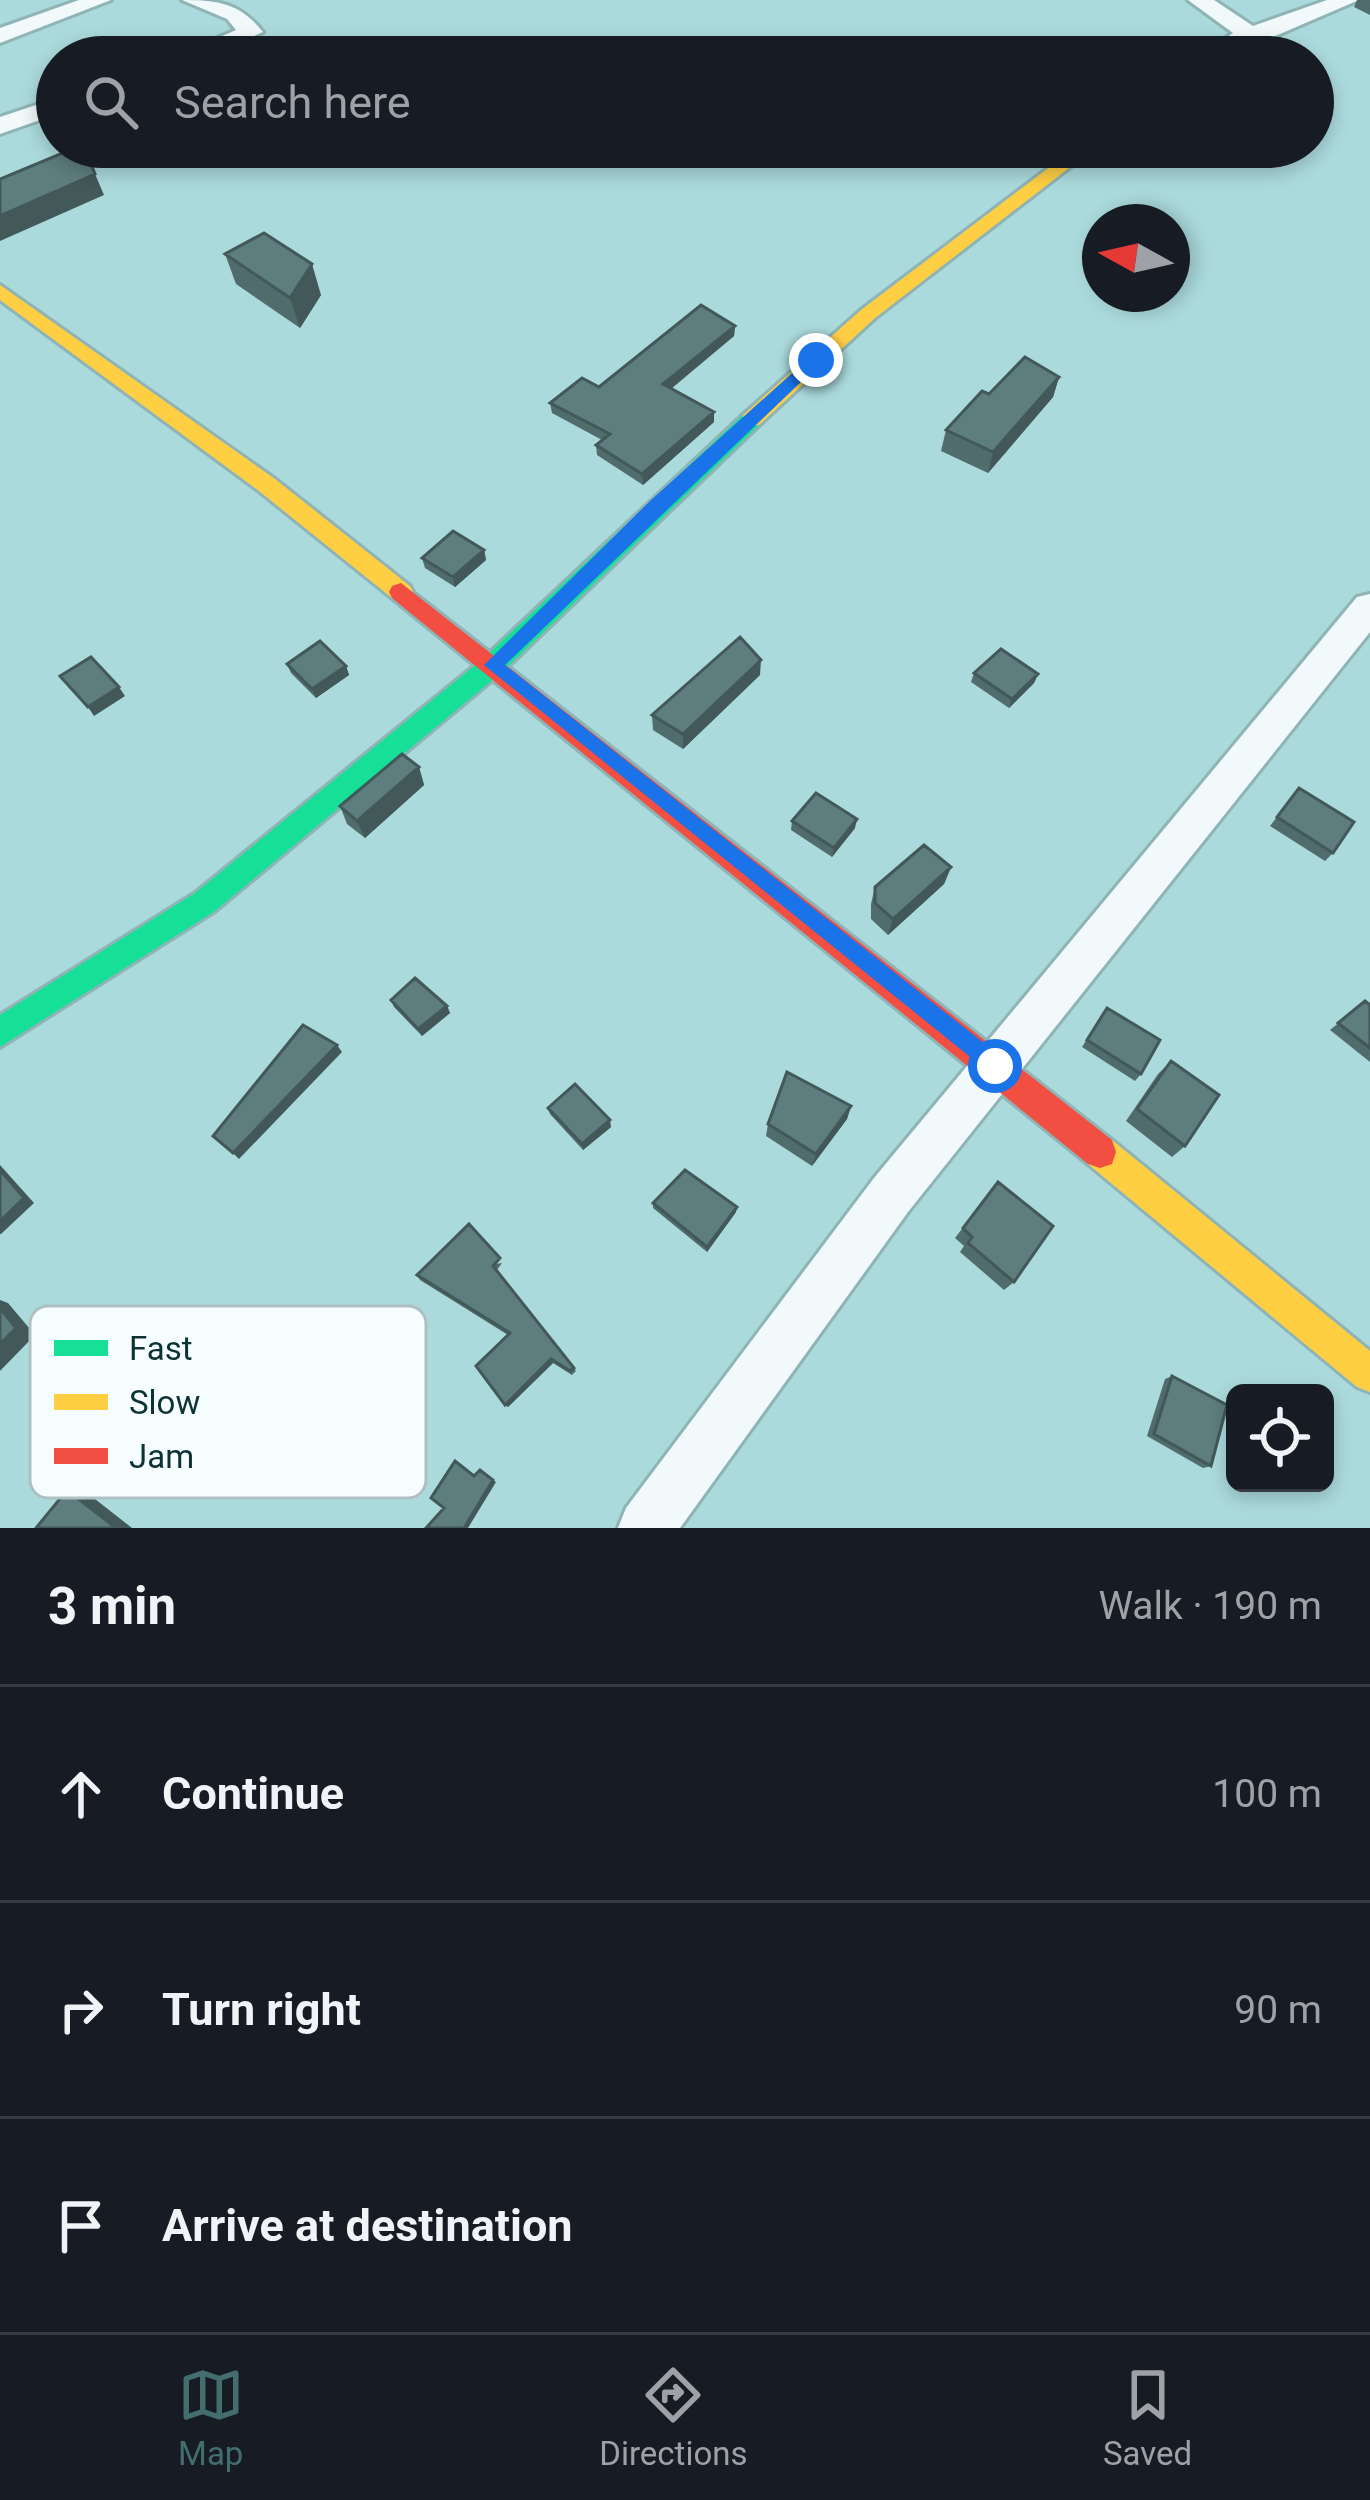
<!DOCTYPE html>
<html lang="en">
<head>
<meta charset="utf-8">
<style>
  body { margin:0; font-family:Roboto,sans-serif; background:#242831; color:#f1f3f6 }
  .controls { position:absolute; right:36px; bottom:36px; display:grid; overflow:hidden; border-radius:18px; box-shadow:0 6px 18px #0003 }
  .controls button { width:108px; height:108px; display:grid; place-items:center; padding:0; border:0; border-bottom:3px solid #363941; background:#171b24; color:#f1f3f6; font:60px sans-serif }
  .compass { position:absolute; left:1082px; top:204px; width:108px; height:108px; border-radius:50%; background:#171b24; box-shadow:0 6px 18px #0003; rotate:278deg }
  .stop { position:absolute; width:36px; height:36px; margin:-27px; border:9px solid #1a73e8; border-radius:50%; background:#fff }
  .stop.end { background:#1a73e8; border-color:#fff; box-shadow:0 3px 12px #0008 }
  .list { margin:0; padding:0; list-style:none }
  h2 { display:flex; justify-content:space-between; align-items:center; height:156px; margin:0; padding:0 48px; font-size:51px }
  h2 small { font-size:39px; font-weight:400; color:#9ea1a6 }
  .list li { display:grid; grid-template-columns:78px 1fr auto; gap:36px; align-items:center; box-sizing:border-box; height:216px; padding:0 48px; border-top:3px solid #363941 }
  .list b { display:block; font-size:45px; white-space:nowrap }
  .list em { font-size:39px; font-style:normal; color:#9ea1a6 }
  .icon { flex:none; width:66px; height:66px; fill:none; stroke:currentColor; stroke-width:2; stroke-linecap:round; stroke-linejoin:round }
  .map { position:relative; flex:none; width:1370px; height:1528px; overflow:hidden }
  .search { position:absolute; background:#171b24; box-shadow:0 6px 18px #0003; left:36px; right:36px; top:36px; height:132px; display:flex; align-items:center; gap:30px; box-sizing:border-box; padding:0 42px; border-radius:66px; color:#9ea1a6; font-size:45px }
  .sheet { height:804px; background:#171b24 }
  nav { display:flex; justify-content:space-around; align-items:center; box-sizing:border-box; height:168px; border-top:3px solid #363941; background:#171b24; font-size:33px; color:#9ea1a6 }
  nav a { display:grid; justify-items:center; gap:6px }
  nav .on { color:#446d70 }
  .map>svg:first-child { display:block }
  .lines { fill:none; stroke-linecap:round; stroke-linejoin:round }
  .street-casing { stroke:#8eb4b6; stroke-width:6 }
  .fast-casing { stroke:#8eb4b6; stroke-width:6 }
  .slow-casing { stroke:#8eb4b6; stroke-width:6 }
  .jam-casing { stroke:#8eb4b6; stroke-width:6 }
  .street { fill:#f2f9fa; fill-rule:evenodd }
  .fast { fill:#16e098; fill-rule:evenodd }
  .slow { fill:#ffcf43; fill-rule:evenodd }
  .jam { fill:#f24e42; fill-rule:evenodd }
  .wall { fill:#516c6d }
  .shaded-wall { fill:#425859 }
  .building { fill:#5e7d7f; stroke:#425859; stroke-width:3 }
  .route { fill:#1a73e8 }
  .key { fill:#f5fdfe; stroke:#afc0c2; stroke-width:3 }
  .key-label { font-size:33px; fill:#0d3236 }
</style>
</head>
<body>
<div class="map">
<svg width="1370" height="1528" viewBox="0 0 1370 1528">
  <rect width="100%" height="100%" fill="#abdadd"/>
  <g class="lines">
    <g class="street-casing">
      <path id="street" d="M79,0h32l-111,43v-15z
        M182,0c36,0 58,3 81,32l-56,25h-34l63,-27 -9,-11z
        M1188,0h26l39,26 74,-26h32l-133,57h-28l35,-24z
        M57,98v16l-57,20v-17z
        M1370,594v38l-462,580 -228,316h-62l8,-20 248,-330 483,-581z"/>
    </g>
    <g class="fast-casing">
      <path id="fast" d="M751,413l11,7 -3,5 -257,247 -287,239 -215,136v-32l195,-122 289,-235 259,-243z"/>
    </g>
    <g class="slow-casing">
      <path id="slow" d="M1076,147h20l-221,171 -116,107h-16v-10l118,-105z
        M0,285l275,194 135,107 3,6 -3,6h-18l-133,-107 -259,-191z
        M1100,1136l12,4 258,211v41l-13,-5 -269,-223 -4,-12 4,-12z"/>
    </g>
    <g class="jam-casing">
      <path id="jam" d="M401,583l711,557 4,12 -4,12 -12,4 -12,-4 -696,-566 -3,-6 3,-6z"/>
    </g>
    <use href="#street" class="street"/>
    <use href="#fast" class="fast"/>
    <use href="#slow" class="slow"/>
    <use href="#jam" class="jam"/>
  </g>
  <path class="wall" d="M1357,0h13v15l-16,-8z
    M225,254l96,41 -21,33 -64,-44z
    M735,326l-1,10 -63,53 43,23v10l-71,63 -46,-30 -1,-10 6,-5 -50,-27 -2,-10 49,-16z
    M1059,377l-6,20 -65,76 -47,-22 5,-21 43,-36z
    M484,550l2,10 -31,27 -30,-19 -3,-10z
    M287,664l59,2 3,9 -33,23 -25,-25z
    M974,673l64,1 -4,9 -25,25 -38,-26z
    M760,675l-77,74 -30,-19 -1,-15z
    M419,767l5,18 -59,53 -18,-14 -7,-18z
    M1299,788l34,65 -8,8 -55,-35z
    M792,821l63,7 -23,29 -41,-27z
    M951,867l-7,17 -56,51 -17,-16v-15l4,-17z
    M391,1000l56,6 3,7 -28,23 -28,-29z
    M1365,1001l5,4v57l-40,-32z
    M1102,1015l39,59 -6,7 -53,-34z
    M1171,1061l14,85 -13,11 -46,-36 32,-47z
    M851,1106l-4,13 -35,47 -46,-30 2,-12z
    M548,1108l63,19 -28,23 -33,-36z
    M998,1182l16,100 -10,8 -44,-38 4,-6 -9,-8z
    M653,1203l83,9 -29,40 -54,-44z
    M502,1263l-5,7 79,101 -4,4 -19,-12 -45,44v-72l-88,-55 -3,-5z
    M1172,1376l39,90 -8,2 -56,-32 18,-57z"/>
  <path class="shaded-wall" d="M95,174l9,21 -104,46v-25z
    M312,264l9,31 -21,33 -10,-30z
    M735,326l-1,10 -71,59v-11z
    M1059,377l-6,20 -65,76 5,-21z
    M714,412v10l-71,63 -1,-11z
    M484,550l2,10 -31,27 -2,-10z
    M761,660l-1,15 -77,74v-15z
    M346,666l3,9 -33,23 -4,-9z
    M1038,674l-4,9 -25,25 3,-9z
    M119,687l6,9 -31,20 -6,-9z
    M419,767l5,18 -59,53 -8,-17z
    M857,819l-2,9 -23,29 2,-9z
    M951,867l-7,17 -56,51 5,-16z
    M447,1006l3,7 -28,23 -4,-7z
    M337,1045l5,7 -103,107 -6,-6z
    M851,1106l-4,13 -35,47 4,-12z
    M610,1120l1,7 -28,23 -1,-6z
    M0,1165l34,38 -33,31h-1z
    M737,1207l-1,5 -29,40v-5z
    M0,1300l8,3 27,32 -35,36z
    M551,1359l2,4 -45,44 -3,-2z
    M493,1480l3,2 -28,46h-4z
    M67,1490l19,2 46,36h-16z"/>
  <path class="building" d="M77,147h7l11,27 -95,42v-37z
    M264,233l48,31 -22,34 -65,-44z
    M701,305l34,21 -72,58 51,28 -72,62 -46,-29 14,-11 -60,-31 32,-25 17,9z
    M1025,357l34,20 -66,75 -47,-22 36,-39 7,3z
    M453,531l31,19 -31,27 -31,-19z
    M740,637l21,23 -78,74 -31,-19z
    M320,641l26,25 -34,23 -25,-25z
    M1001,649l37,25 -26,25 -38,-26z
    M91,657l28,30 -31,20 -28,-31z
    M402,754l17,13 -62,54 -17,-15z
    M1299,788l55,34 -21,31 -56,-36z
    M816,793l41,26 -23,29 -42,-27z
    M924,845l27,22 -58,52 -18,-16v-16z
    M415,978l32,28 -29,23 -27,-29z
    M1365,1001l5,4v43l-32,-25z
    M1107,1008l53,32 -19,34 -54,-34z
    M303,1025l34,20 -104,108 -20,-17z
    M1171,1061l48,34 -34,51 -48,-37z
    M787,1072l64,34 -35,48 -48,-30z
    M575,1084l35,36 -28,24 -34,-36z
    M0,1170l24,28 -24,23z
    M685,1170l52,37 -30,40 -54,-44z
    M998,1182l55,44 -39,56 -46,-39 4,-6 -9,-9z
    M469,1224l31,34 -7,8 81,102 -4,3 -19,-12 -46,46 -29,-39 34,-33 -93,-58z
    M0,1308l16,20 -16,16z
    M1172,1376l55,29 -16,61 -57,-32z
    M455,1461l19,15 6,-6 13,10 -29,48h-38l18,-20 -13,-10z
    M67,1490l49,38h-80z"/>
  <path class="route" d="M811,356l13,4 -319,305 498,393 4,8 -12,11 -511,-412 166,-164z"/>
  <rect x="30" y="1306" width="396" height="192" rx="18" class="key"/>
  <rect x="54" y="1340" width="54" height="16" fill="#16e098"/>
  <rect x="54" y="1394" width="54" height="16" fill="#ffcf43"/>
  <rect x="54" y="1448" width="54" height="16" fill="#f24e42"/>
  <g class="key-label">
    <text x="129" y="1360">Fast</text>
    <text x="129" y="1414">Slow</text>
    <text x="129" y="1468">Jam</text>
  </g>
</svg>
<div class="controls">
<button><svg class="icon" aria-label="locate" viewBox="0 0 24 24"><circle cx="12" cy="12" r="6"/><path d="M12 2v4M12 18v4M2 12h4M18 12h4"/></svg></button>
</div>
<svg class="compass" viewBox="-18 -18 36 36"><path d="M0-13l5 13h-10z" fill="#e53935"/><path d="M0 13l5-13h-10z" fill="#9ea1a6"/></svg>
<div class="stop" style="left:995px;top:1066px"></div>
<div class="stop end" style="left:816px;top:360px"></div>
<div class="search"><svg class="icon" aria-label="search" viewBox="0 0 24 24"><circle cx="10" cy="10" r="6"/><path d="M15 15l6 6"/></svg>Search here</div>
</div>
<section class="sheet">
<h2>3 min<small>Walk · 190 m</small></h2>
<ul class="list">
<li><svg class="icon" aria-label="ahead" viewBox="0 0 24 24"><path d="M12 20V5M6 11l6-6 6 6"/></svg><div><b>Continue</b></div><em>100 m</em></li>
<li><svg class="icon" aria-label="right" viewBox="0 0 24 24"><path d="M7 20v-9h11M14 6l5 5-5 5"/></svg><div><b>Turn right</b></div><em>90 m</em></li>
<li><svg class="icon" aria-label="arrive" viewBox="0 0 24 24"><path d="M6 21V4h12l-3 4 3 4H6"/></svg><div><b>Arrive at destination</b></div></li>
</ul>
</section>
<nav>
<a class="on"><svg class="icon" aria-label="map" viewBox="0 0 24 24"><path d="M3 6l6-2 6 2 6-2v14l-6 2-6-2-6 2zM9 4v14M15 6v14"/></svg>Map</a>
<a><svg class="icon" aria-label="directions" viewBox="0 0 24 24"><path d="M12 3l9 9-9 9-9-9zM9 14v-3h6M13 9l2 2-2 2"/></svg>Directions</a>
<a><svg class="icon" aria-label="saved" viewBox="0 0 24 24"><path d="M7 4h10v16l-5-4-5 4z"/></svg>Saved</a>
</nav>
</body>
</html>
